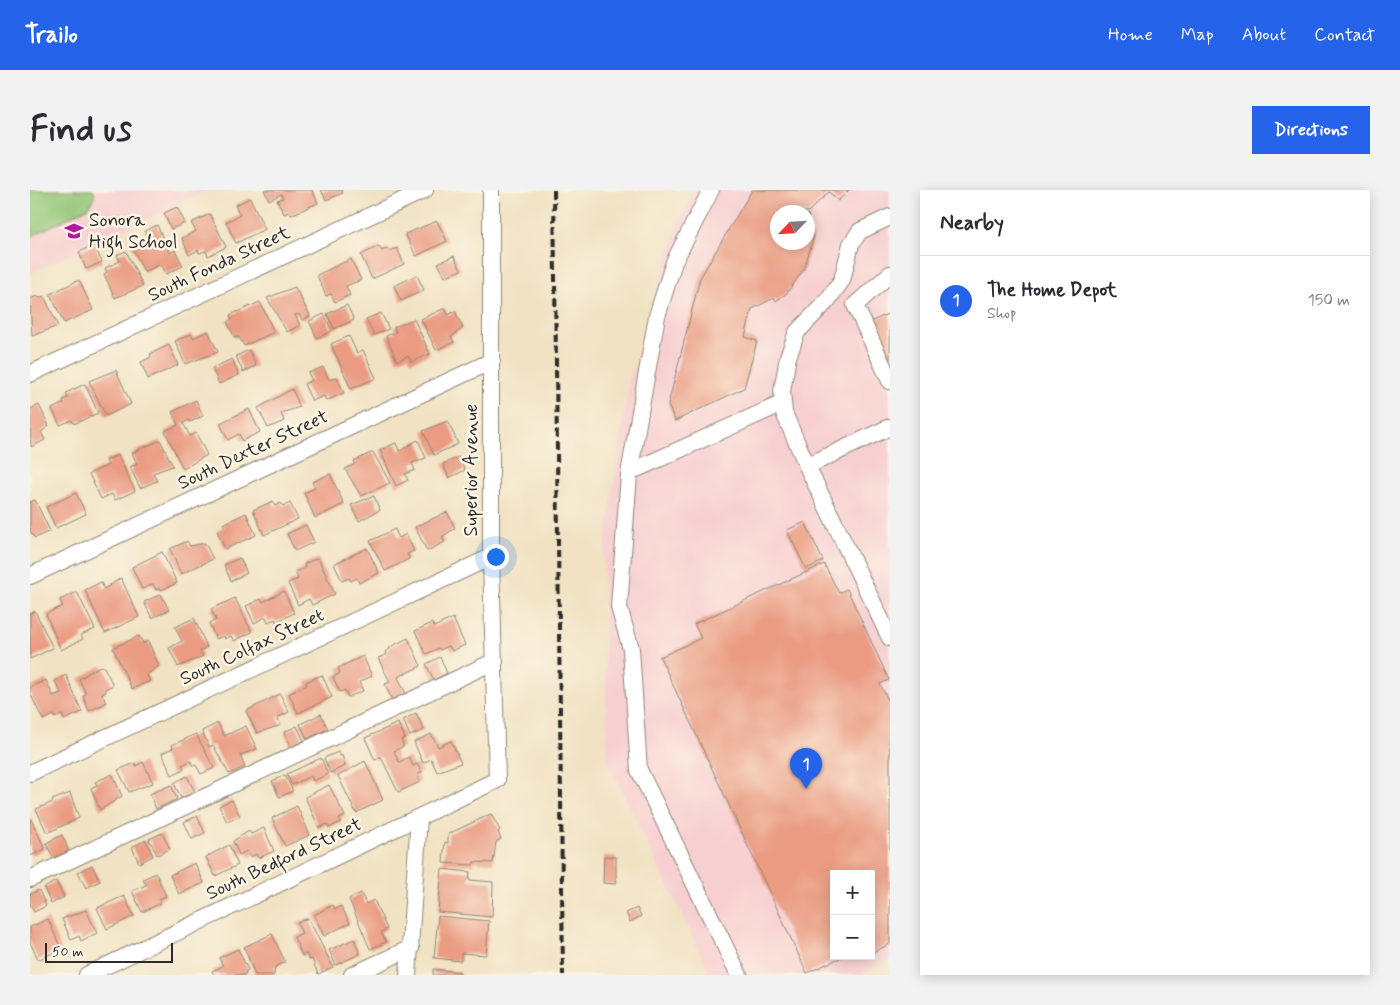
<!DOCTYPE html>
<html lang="en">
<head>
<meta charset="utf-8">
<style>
  body { margin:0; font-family:Mynerve,sans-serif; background:#f2f2f3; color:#2b2b33 }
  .controls { position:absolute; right:15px; bottom:15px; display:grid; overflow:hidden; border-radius:0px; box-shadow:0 2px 12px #0003 }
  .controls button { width:45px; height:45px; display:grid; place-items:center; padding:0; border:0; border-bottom:1px solid #e1e1e2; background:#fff; color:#2b2b33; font:25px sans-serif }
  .compass { position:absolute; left:740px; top:15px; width:45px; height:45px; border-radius:50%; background:#fff; box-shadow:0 2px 12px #0003; rotate:245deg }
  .scale { position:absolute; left:15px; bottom:12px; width:128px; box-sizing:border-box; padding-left:5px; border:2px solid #2b2b2b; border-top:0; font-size:14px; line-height:18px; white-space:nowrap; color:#2b2b2b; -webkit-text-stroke:4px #fcf5e5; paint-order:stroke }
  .you { position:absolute; left:465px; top:366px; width:18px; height:18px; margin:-12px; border:4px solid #fff; border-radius:50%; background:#1a73e8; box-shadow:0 0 0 8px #1a73e833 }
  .badge { display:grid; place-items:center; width:32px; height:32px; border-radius:50%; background:#2563eb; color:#fff; font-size:16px; font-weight:700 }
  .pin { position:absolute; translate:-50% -41px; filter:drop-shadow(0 1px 2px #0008) }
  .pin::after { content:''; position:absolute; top:26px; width:18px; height:15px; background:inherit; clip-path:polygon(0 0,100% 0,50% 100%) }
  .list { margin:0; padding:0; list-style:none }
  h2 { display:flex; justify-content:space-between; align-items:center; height:65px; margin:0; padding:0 20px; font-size:21px }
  h2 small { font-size:16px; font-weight:400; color:#7c7c81 }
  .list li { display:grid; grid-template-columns:32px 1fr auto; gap:15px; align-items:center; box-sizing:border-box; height:90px; padding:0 20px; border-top:1px solid #e1e1e2 }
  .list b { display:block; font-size:19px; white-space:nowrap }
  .list p { margin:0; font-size:16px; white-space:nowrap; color:#7c7c81 }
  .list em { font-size:16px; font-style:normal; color:#7c7c81 }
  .map { position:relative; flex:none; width:860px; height:785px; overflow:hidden; border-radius:0px }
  header { display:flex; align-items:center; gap:30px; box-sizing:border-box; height:70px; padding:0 25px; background:#2563eb; color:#fff }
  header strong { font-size:24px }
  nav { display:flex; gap:28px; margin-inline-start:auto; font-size:18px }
  .intro { display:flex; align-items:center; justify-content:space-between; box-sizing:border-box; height:120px; padding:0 30px }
  h1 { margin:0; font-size:35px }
  .button { padding:12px 22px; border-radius:0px; background:#2563eb; color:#fff; font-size:18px; font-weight:700 }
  main { display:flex; gap:30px; padding:0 30px }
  aside { flex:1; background:#fff; border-radius:0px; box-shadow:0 2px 12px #0003 }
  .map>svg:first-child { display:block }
  .built { fill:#f7cfd1; fill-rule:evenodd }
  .green { fill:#92c677; stroke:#5e7851 }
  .building { fill:#ea9b82 }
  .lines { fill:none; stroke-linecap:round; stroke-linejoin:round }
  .minor-casing { stroke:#8e8677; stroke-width:18 }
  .minor { stroke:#fff; stroke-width:16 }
  .rail { stroke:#2b2b2b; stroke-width:4; stroke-dasharray:8 4; stroke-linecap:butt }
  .labels { text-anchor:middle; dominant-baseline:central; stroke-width:5; stroke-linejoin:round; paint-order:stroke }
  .poi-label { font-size:19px; fill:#2b2b2b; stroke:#fcf5e5; text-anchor:start }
  .street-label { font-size:19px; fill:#2b2b2b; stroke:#fcf5e5 }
</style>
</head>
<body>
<header>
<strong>Trailo</strong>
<nav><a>Home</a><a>Map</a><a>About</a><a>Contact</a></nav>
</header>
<div class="intro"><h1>Find us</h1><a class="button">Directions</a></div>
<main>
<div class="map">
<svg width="860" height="785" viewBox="0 0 860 785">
  <rect width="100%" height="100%" fill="#fcf5e5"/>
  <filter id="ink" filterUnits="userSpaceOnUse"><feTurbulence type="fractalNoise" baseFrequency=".02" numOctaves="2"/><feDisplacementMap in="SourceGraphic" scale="10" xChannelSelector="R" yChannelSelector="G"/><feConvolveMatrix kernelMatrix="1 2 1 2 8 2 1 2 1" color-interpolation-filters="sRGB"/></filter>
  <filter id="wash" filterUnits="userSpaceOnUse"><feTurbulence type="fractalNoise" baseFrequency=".0096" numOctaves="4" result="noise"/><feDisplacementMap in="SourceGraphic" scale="20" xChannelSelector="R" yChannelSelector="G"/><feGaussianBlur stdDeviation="1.12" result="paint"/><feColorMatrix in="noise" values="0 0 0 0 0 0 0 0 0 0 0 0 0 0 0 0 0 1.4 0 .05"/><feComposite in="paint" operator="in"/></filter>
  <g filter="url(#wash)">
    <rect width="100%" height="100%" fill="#f1e2c3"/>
    <path class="built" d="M0,0h178l-178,83z
      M666,0h194v771l-30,14h-149l-104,-215 -4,-200 26,-179 50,-160zM748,22h30v30h-30zM804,684h37v82h-37z"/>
    <path class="green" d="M0,0h63l2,4 -6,13 -59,30z"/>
    <g id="blocks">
      <path class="building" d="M234,0h48l6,13 -27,12 -2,-3 -5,2 -7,-14 6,-2 -2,-4 -12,6z
        M291,0h21l1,3 -17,7z
        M722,0h97l-11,11 -9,-9 -21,20h-30v30h30v-28l2,21 4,1 -10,33 -17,24 -11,8 -2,-3 -22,11 -7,28 12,4 -13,47 -69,33 -7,-16 32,-127z
        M220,8l15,31 -29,14 -10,-21 14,-7 -5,-10z
        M147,17l8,16 -14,6 -7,-16z
        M180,24l16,33 -18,9 -2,-5 -7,2 -1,-3 -9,5 -7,-17 14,-7 -5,-8z
        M407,31l10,20 -31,15 -11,-22z
        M127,35l13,28 5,-3 8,16 -17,8 -5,-10 -17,8 -13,-28 17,-8 -3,-5z
        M64,55l8,17 -16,7 -7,-17z
        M349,56l3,5 5,-3 2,3 8,-3 7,16 -32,15 -11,-24z
        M96,61l17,35 -28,12 -11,-24 3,-2 -2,-4 15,-7 -3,-6z
        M424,66l7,14 -16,7 -7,-14z
        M321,69l10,21 -15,6 4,9 -15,7 -4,-8 -5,2 -9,-21z
        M387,85l7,15 -23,11 -7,-15z
        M49,90l14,30 -29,13 -14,-29z
        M265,97l15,29 -8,4 -3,-6 -4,1 5,10 -13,7 -20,-34z
        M7,106l2,2 5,-2 14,30 -26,10 -2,-37z
        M230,112l14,30 -30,14 -5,-9 -4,1 -8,-16 5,-3 -2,-4z
        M317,115l7,15 -20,9 -7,-15z
        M415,118l3,7 7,-4 8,17 -12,9 3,5 -18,8 -15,-31z
        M351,123l8,16 -15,6 -8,-16z
        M860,123v52l-20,-43z
        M294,124l8,17 -15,7 -8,-17z
        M384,129l16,35 -19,8 -3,-6 -11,5 -11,-25 10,-4 -2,-5z
        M178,141l10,21 -33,12 -10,-23 16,-7 2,4z
        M319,146l8,17 6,-3 13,28 -25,11 -20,-45z
        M139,155l9,20 -30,14 -7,-17 10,-5 -1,-3z
        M219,160l7,16 -13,6 -7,-16z
        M202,169l7,16 -20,9 -7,-16z
        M293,177l6,13 8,-3 7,16 -18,8 -2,-5 -12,5 -8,-17 8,-4 -4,-7z
        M86,180l15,34 -25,12 -17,-35z
        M55,194l13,29 -24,11 -2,-4 -12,5 -8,-16 12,-6 -1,-3 5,-2 -2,-5z
        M262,199l8,18 -19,6 3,8 -16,7 -10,-20z
        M166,210l7,16 -13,6 -1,-2 -6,3 7,13 6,-3 11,22 -24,14 -18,-38 13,-6 -6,-13z
        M9,215l10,21 -8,6 4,8 -14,7 -1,-38z
        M219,219l11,23 -18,9 -3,-7 -11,6 -8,-17z
        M418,231l10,23 -24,11 -11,-24z
        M130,250l13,26 -20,7 4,8 -17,7 -10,-21 7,-3 -5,-11z
        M388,250l8,18 -14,5 3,7 -10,4 3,6 -12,6 -16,-36 16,-7 3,8z
        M343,262l17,31 -29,13 -16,-27 10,-5 -1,-3z
        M88,265l17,36 -20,9 -3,-6 -11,5 -12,-25 19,-9 -2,-5z
        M429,267l6,13 -16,8 -6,-14z
        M300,284l14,30 -29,14 -11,-25 11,-5 -3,-6z
        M46,303l10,21 -30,14 -10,-21z
        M344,306l6,14 -21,11 -8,-16z
        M5,310l15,31 -15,7 -5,-7v-29z
        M243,311l2,5 6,-3 2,3 7,-3 8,16 -34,16 -11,-25z
        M417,322l8,16 -13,9 3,5 -18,9 -12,-24z
        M216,323l10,22 -31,14 -8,-18 8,-4 -2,-3z
        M775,332l18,39 -17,8 -19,-39z
        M276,335l8,17 -19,9 -8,-17z
        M365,339l4,9 7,-4 8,17 -7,3 2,5 -24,12 -15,-30z
        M157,351l3,5 15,-3 8,16 -32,15 -11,-25z
        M337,358l12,25 -20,10 -2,-5 -6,3 -2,-3 -7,3 -8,-17z
        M132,362l15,31 -16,7 -1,-2 -4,2 -3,-6 -11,5 -10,-22z
        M210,368l7,15 -16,8 -7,-16z
        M288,368l17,36 -23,11 -3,-6 -11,6 -10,-22 10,-4 -3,-7 10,-4 -1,-4z
        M794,374l15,29 8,-4 42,91 -9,4 10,20v240l-19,9v-79h-37v82h10l-37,17 -147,-316 41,-19 -7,-14z
        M91,388l18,39 -34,16 -20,-43 16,-8 3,7z
        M254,401l10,22 -18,9 -1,-3 -7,3 -2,-5 -12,6 -8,-17 15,-7 2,3z
        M47,402l18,37 -14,6 2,4 -22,11 -15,-36 17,-8 -3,-6z
        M131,404l8,16 -17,8 -8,-16z
        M205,408l17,34 -18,9 -3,-5 -6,3 -1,-3 -8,3 -7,-16 7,-3 -5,-11z
        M5,421l18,37 -23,11v-45z
        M164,428l13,29 -7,4 3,5 -25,11 -9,-19 13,-7 -7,-14z
        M423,428l12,27 -13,6 -3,-5 -9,4 -1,-2 -13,6 -11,-23 17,-8 2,4z
        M109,446l4,7 5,-2 11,25 -12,9 3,6 -18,8 -19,-41z
        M378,448l13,28 -23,11 8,17 -14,6 -7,-16 5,-2 -12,-24 8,-3 -1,-3 5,-3v-2z
        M333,466l9,20 -13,6 4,9 -15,6 -3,-7 -5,2 -7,-15 7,-4 -2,-5z
        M410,467l7,16 -13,7 -8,-16z
        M70,476l4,1 9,18 -8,4 1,3 -4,2 4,9 -17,8 -5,-12 -1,-3 3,-2 -7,-15z
        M36,485l16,37 -18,8 -2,-5 -7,3 -1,-3 -11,5 -13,-27v-6l16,-7 7,16 8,-3 -6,-12z
        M292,485l10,22 -34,16 -9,-19 18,-9 -1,-3z
        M250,504l9,18 -12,6 4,7 -24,8 -11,-22z
        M386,523l8,17 -14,6 -7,-16z
        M291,524l7,15 -21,10 -7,-15z
        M188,533l6,13 22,-10 11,23 -17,6 5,12 -16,7 -16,-29 -4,2 -7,-16z
        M368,533l7,15 -4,2 3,6 -10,5 5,11 10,-5 4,9 4,-2 5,8 -5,3 3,7 -22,10 -17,-35 -6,3 -10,-22z
        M267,536l7,15 -13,6 -7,-15z
        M166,544l18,34 -13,6 -5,-9 -3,1 -2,-5 -9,4 2,4 -12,6 -10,-22 11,-5 -1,-3z
        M401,544l7,13 13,-6 10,22 -24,9 -6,-13 -8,4 -9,-21z
        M308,562l2,4 2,-1 3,11 -15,7 -6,-15z
        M291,568l7,16 -15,7 -2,-5 -19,9 -5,-11z
        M335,571l18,39 -27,13 -18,-37z
        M113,572l10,21 -24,9 -11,-22 17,-7 1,3z
        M82,584l10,22 -22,14 -9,-22 6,-3 -2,-3z
        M255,585l8,16 -14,6 -7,-16z
        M157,586l8,16 -14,6 -7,-15z
        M141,595l6,14 -21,10 -6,-15z
        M299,595l16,31 -6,3 2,3 -12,6 -2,-4 -8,4 -14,-31z
        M40,603l9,25 -32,15 -11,-24 17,-7 -1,-2z
        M202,610l8,16 -13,6 -8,-16z
        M267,616l13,29 -25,11 -13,-28z
        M461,624l9,16 -2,2 3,7 -5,3 -3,21 -19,-1 -1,3 -30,-2 2,-21 3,1v-9z
        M167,626l8,17 -13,6 -8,-17z
        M0,627l15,32 -15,7z
        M234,638l10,23 -16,7 -2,-4 -6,3 -3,-6 -8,4 -6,-14 16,-10 2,3z
        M132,643l8,16 -13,6 -8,-16z
        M32,645l7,16 -16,7 -7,-15z
        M116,650l7,16 -14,7 -7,-16z
        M199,655l9,20 -23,11 -9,-19z
        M574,666l12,1v27l-13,-1z
        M165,673l9,20 -25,11 -9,-19z
        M62,675l8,16 -14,7 -8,-16z
        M412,679l28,3 -1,8 24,2 -1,35 -54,-5z
        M126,683l10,23 -7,3 2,4 -19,9 -10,-21 14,-6 -3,-6z
        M26,691l8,16 -13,7 -7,-16z
        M9,700l7,16 -12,6 -4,-8v-10z
        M331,703l5,11 8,-4 13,29 -6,3 5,10 -16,7 -21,-50z
        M94,706l10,20 -27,13 -10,-21z
        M303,715l2,4 6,-3 9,17 -26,13 -10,-21z
        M607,718l4,8 -11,6 -4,-9z
        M56,720l11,23 -16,8 -2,-5 -8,4 -9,-21z
        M408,726l51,5 -3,34 -25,-2v8l-27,-3z
        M278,728l25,49 -15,7 -6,-15 -3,1 -3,-6 -4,2 -8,-19 8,-4 -5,-10z
        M18,729l13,30 -23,11 -8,-18v-15z
        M242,744l13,28 -10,5 -1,8h-19l-11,-28z
        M324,749l6,15 -24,11 -7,-15z
        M208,759l10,21 -3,2 1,3h-32l-2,-4 11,-5 -4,-8z
        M403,779l27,3v3h-27z"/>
    </g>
  </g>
  <g filter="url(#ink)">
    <use href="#blocks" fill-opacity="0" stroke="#8e8677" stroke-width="1"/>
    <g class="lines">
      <g class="minor-casing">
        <path id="minor" d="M681,0l-37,72 -17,54 -28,158 -10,133 12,42 8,121 100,205
          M860,27l-30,14 -9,13 -9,36 -15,21 -30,31 -9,25 -6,34 2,22 23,53 83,172
          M860,84l-35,31 35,76
          M0,184l395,-184
          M777,276l83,-39
          M600,282l153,-69
          M0,386l462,-215
          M0,583l461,-216
          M0,689l465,-218
          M57,785l410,-195 -6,-223v-367
          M322,785l59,-27
          M378,785l11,-158"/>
      </g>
      <use href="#minor" class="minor"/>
      <path class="rail" d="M524,0l9,785"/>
    </g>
  </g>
  <defs>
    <g id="school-bare" transform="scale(1.5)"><path d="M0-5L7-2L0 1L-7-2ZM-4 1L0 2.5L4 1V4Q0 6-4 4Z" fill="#b5179e" stroke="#fcf5e5" stroke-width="2.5" paint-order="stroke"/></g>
  </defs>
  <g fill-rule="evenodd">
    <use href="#school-bare" x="44" y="41"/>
  </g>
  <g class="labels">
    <g class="poi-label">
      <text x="59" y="30">Sonora<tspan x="59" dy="22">High School</tspan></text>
    </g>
    <g class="street-label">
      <text transform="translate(189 74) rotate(-25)">South Fonda Street</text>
      <text transform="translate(223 260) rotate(-25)">South Dexter Street</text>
      <text transform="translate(441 280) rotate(-90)">Superior Avenue</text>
      <text transform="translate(222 457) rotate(-25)">South Colfax Street</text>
      <text transform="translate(254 669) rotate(-25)">South Bedford Street</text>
    </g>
  </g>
</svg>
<div class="controls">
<button>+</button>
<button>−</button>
</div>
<svg class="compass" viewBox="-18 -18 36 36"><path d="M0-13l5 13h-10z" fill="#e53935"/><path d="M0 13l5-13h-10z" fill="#7c7c81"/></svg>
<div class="scale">50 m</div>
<div class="you"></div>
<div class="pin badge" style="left:776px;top:599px">1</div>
</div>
<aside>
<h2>Nearby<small></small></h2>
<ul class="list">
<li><span class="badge">1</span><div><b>The Home Depot</b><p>Shop</p></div><em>150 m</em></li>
</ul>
</aside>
</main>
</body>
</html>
